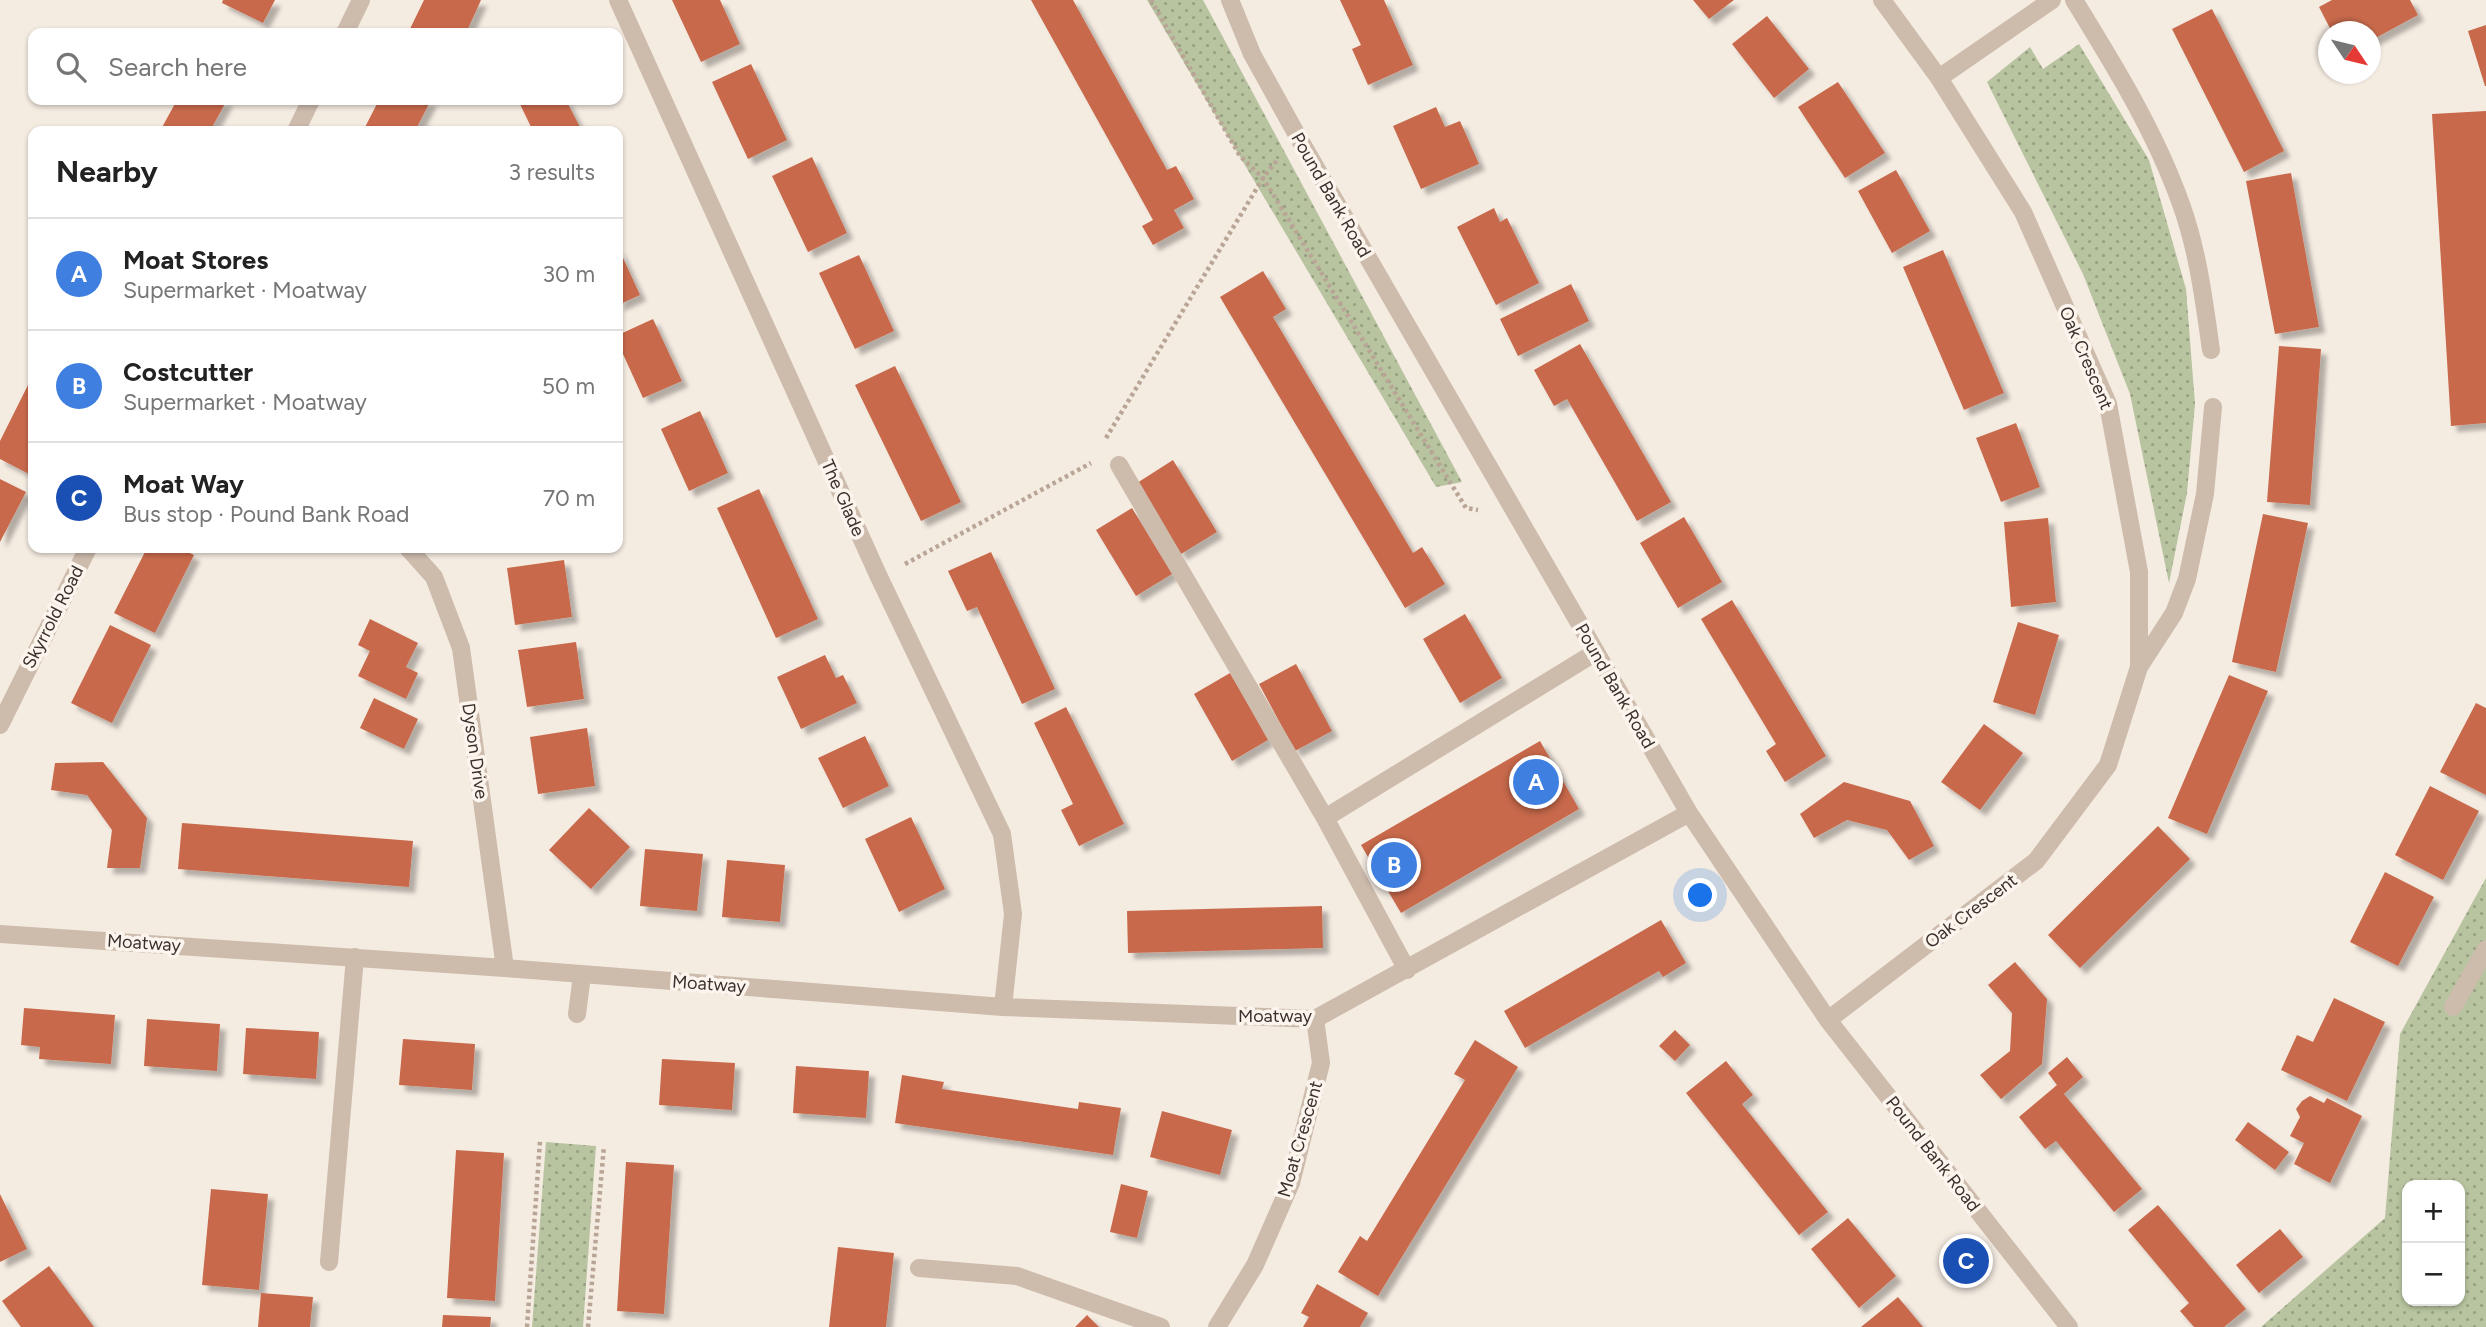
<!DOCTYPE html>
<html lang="en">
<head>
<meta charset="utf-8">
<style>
  body { margin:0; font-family:Figtree,sans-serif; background:#f2f2f2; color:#222 }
  .controls { position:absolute; right:21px; bottom:21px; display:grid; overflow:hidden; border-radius:14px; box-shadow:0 2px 5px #0004 }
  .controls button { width:63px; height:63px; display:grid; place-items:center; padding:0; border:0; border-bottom:2px solid #e0e0e0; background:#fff; color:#222; font:35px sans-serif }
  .compass { position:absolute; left:2318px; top:21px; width:63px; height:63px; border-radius:50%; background:#fff; box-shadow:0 2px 5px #0004; rotate:125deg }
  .you { position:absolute; left:1701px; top:896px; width:24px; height:24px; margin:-18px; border:5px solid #fff; border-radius:50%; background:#1a73e8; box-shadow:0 0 0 10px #1a73e833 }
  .badge { display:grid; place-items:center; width:46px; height:46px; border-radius:50%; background:#db2777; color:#fff; font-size:23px; font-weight:700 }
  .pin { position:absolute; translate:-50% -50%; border:4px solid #fff; box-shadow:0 2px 7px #0006 }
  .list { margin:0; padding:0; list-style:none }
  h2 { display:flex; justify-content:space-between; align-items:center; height:91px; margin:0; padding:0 28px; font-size:30px }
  h2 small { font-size:23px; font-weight:400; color:#767676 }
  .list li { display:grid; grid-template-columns:46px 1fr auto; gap:21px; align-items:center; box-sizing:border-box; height:112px; padding:0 28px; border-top:2px solid #e0e0e0 }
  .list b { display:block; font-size:26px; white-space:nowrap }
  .list p { margin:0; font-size:23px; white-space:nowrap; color:#767676 }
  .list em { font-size:23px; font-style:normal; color:#767676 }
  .icon { flex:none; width:38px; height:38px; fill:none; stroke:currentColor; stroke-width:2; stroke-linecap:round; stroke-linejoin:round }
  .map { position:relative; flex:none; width:2486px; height:1327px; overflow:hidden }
  .search { position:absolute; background:#fff; box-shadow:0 2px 5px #0004; left:28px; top:28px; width:595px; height:77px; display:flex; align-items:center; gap:18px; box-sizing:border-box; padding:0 24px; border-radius:14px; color:#767676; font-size:26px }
  .panel { position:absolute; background:#fff; box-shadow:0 2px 5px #0004; left:28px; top:126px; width:595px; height:427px; border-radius:14px }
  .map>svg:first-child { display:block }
  .grass { fill:url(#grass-dots); fill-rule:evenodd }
  .building { fill:#c8694b; filter:url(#shadow) }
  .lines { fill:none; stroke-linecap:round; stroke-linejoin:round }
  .path { stroke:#b9a596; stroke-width:4.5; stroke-dasharray:3.5 3.5; stroke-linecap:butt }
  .minor { stroke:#cdbbac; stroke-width:18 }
  .labels { text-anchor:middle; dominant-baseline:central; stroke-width:7; stroke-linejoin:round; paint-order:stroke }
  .street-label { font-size:18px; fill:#3b302b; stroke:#fbf5ee }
</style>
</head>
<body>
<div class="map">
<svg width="2486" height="1327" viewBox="0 0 2486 1327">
  <defs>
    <pattern id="grass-dots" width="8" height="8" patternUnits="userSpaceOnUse" patternTransform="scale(1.75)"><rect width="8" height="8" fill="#b8c4a0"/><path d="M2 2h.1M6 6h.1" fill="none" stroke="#97a083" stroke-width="1.8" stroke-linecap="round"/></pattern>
    <filter id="shadow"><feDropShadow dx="6" dy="6" stdDeviation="2" flood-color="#0004"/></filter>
  </defs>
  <rect width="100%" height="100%" fill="#f4ebe1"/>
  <path class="grass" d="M1147,0h56l259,482 -26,5z
    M2079,44l70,116 37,129 9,115 -8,89 -18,90 -39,-189 -47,-120 -96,-192 43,-35 13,22z
    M2486,878v449h-225l124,-109 15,-184zM2407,1185h53v116h-53z
    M546,1142l50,4 -13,181h-51z"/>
  <path class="building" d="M223,0h52l-12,23 -41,-20z
    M424,0h57l-15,33h-58z
    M672,0h48l20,44 -39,18z
    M1031,0h42l94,170 9,-4 18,33 -20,11 10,18 -31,17 -11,-19 11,-6z
    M1340,0h44l29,65 -45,20 -16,-36 9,-4z
    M1693,0h41l-25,19z
    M2332,0h78l8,15 -48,26v-9h-38l-13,-25z
    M2212,9l72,142 -40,21 -72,-143z
    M1767,16l42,53 -35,29 -42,-54z
    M2486,25v61h-1l-17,-55z
    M751,64l36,76 -39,19 -36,-77z
    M1838,82l47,71 -40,25 -47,-71z
    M177,100h50l-17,31h-50z
    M379,100h52l-16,31h-52z
    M518,100h48l16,31h-49z
    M1436,107l9,20 15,-6 19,43 -58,25 -28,-63z
    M2486,111v312l-35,3 -19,-312z
    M812,157l35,76 -39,19 -36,-76z
    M1896,170l34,61 -38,22 -34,-62z
    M2291,173l28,154 -44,7 -29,-153z
    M1494,208l6,14 7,-4 32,65 -43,22 -39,-78z
    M618,247l22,48 -22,10z
    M1943,250l61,143 -40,17 -61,-143z
    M859,255l35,76 -39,18 -36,-76z
    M1263,271l23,38 -13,8 140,236 9,-6 23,37 -40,24 -185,-311z
    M1571,284l18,37 -71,35 -18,-37z
    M653,319l29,62 -39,17 -25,-55v-8z
    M1580,344l91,158 -34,19 -70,-122 -13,7 -20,-36z
    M2279,346l42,3 -11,156 -43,-3z
    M895,366l66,136 -40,19 -66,-136z
    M33,375v101l-33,-17v-18z
    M700,411l28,62 -39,18 -28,-62z
    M2016,423l24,64 -39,15 -25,-64z
    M1173,460l44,72 -36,22 -44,-71z
    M0,479l26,13 -26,50z
    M759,489l59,130 -42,19 -59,-130z
    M1132,508l40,66 -36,22 -40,-66z
    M2263,514l45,9 -32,149 -44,-10z
    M1684,517l38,65 -44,26 -38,-65z
    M2048,518l8,84 -45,5 -7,-85z
    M147,548h32l15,7 -39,78 -41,-20z
    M991,552l64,137 -33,15 -45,-97 -10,4 -19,-40z
    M564,560l8,57 -57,8 -8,-57z
    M1732,600l94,156 -41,26 -19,-31 10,-7 -75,-125z
    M1465,614l37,64 -42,25 -37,-64z
    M370,619l48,24 -12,24 12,6 -12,26 -48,-23 12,-25 -12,-6z
    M2018,622l41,13 -24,80 -42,-13z
    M110,625l41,20 -39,78 -41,-20z
    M576,642l8,57 -57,8 -9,-57z
    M825,655l11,23 7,-3 14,28 -56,26 -24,-52z
    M1296,664l36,67 -37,20 -36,-67z
    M1230,673l38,67 -36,21 -38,-67z
    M2229,675l39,16 -61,143 -39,-16z
    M374,698l44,21 -14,30 -44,-21z
    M2476,703l10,5v87l-46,-23z
    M1066,707l58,117 -45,22 -18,-36 12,-6 -39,-81z
    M1984,724l39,29 -43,57 -39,-28z
    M587,728l8,58 -57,8 -8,-57z
    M865,736l24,50 -46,22 -25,-50z
    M1540,741l39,68 -178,104 -40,-68z
    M103,762l44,56 -7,50h-33l5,-38 -25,-35 -36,-5 4,-27z
    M1844,782l66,19 24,45 -25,14 -22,-30 -40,-10 -33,18 -14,-24z
    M2430,786l49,25 -36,69 -48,-25z
    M589,808l41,39 -39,42 -42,-39z
    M911,817l34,72 -46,23 -34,-73z
    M182,823l231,18 -4,46 -231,-18z
    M2158,826l32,33 -110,109 -32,-33z
    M645,849l58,5 -6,57 -57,-5z
    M727,860l58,5 -5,57 -58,-5z
    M2385,872l49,25 -36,69 -48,-24z
    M1322,906l1,42 -195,5 -1,-42z
    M1661,920l25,43 -23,14 -4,-6 -134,77 -21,-37z
    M2015,962l32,37 -5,65 -41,35 -21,-24 30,-24 2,-38 -24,-28z
    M2334,998l51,24 -38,79 -66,-31 16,-35 16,7z
    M24,1008l91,7 -4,49 -72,-5 1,-12 -19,-2z
    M147,1019l73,5 -3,47 -73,-5z
    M246,1028l73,4 -3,47 -73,-5z
    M1675,1030l15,15 -15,16 -16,-15z
    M403,1039l72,5 -3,46 -73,-5z
    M1475,1040l43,27 -140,229 -40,-24 22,-36 7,5 98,-161 -11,-6z
    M2067,1057l16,20 -19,17 78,95 -28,23 -58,-71 -11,8 -26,-32 38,-32 -9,-12z
    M662,1059l73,4 -3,47 -73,-5z
    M1726,1061l27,34 -11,9 86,108 -29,23 -113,-142z
    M796,1066l73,5 -3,47 -73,-5z
    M902,1075l42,7 -2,7 136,20 1,-7 42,6 -8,47 -218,-32z
    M2310,1096l14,7 3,-5 35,18 -32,67 -36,-19 10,-21 -14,-7 10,-19 -4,-8 6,-8z
    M1162,1111l70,19 -12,45 -70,-18z
    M2248,1122l41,30 -14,18 -40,-30z
    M456,1150l48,3 -9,148 -48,-3z
    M626,1162l48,3 -10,149 -47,-3z
    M1121,1184l27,7 -11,47 -27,-6z
    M211,1189l57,5 -9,96 -57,-5z
    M0,1194l27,55 -27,13z
    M2158,1205l88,104 -22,18h-30l-14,-16 9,-8 -61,-73z
    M1848,1218l48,58 -37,32 -48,-59z
    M2280,1229l23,28 -44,36 -23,-28z
    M838,1247l56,6 -8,74h-57z
    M49,1266l45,61h-73l-19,-26z
    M1317,1284l51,29 -8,14h-57l6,-10 -8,-4z
    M261,1293l52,4 -3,30h-52z
    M1898,1297l25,30h-62z
    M443,1315l48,2 -1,10h-48z
    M1087,1315l12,12h-24z"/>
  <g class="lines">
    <path class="path" d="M1151,0l89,156 23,22 203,330 12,2
      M1106,438l157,-260 15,-19
      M905,564l186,-101
      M527,1327l13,-186
      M588,1327l16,-181"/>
    <path class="minor" d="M618,0l261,577 123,257 11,80 -10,93
      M1230,0l22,54 45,81 392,678 139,207 241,307
      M2074,0c40,65 81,131 107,204 17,47 23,97 30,146
      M345,33l16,-33
      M1939,78l113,-78
      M296,131l15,-31
      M1119,465l206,353 82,152
      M408,548l26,29 27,71 44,320
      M2139,667l35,-54 13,-34 18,-85 8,-87
      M0,725l88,-177
      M1325,818l271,-166
      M0,934l505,34 498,39 312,12 374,-206
      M2453,1007l33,-58
      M577,1014l5,-39
      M1828,1020l208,-159 72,-96 31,-98v-95l-31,-168 -85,-192 -84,-134 -57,-78
      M329,1262l26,-305
      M919,1268l98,8 144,51
      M1217,1327l38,-62 36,-82 30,-120 -6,-44"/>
  </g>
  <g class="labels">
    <g class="street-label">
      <text transform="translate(1331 195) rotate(60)">Pound Bank Road</text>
      <text transform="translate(2086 358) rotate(67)">Oak Crescent</text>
      <text transform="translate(843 498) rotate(66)">The Glade</text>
      <text transform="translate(53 617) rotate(-63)">Skyrrold Road</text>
      <text transform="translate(1615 686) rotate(60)">Pound Bank Road</text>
      <text transform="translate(475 751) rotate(82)">Dyson Drive</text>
      <text transform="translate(1971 911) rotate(-37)">Oak Crescent</text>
      <text transform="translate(144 943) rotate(4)">Moatway</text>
      <text transform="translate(709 984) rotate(4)">Moatway</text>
      <text x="1275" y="1016">Moatway</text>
      <text transform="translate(1300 1139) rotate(-74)">Moat Crescent</text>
      <text transform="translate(1933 1154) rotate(52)">Pound Bank Road</text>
    </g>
  </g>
</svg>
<div class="controls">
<button>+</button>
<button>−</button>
</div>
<svg class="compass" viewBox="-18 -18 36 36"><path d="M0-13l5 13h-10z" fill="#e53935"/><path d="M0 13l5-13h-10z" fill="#767676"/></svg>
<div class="you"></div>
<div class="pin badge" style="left:1536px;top:782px;background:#3f7fe0">A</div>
<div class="pin badge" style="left:1394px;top:865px;background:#3f7fe0">B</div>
<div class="pin badge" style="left:1966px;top:1261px;background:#1a4fb4">C</div>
<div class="search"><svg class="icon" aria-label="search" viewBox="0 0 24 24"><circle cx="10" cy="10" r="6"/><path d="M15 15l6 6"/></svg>Search here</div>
<section class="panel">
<h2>Nearby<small>3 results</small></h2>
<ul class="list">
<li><span class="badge" style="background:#3f7fe0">A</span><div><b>Moat Stores</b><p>Supermarket · Moatway</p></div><em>30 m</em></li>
<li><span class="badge" style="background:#3f7fe0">B</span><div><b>Costcutter</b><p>Supermarket · Moatway</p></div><em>50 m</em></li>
<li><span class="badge" style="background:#1a4fb4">C</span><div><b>Moat Way</b><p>Bus stop · Pound Bank Road</p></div><em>70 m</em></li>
</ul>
</section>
</div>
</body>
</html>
